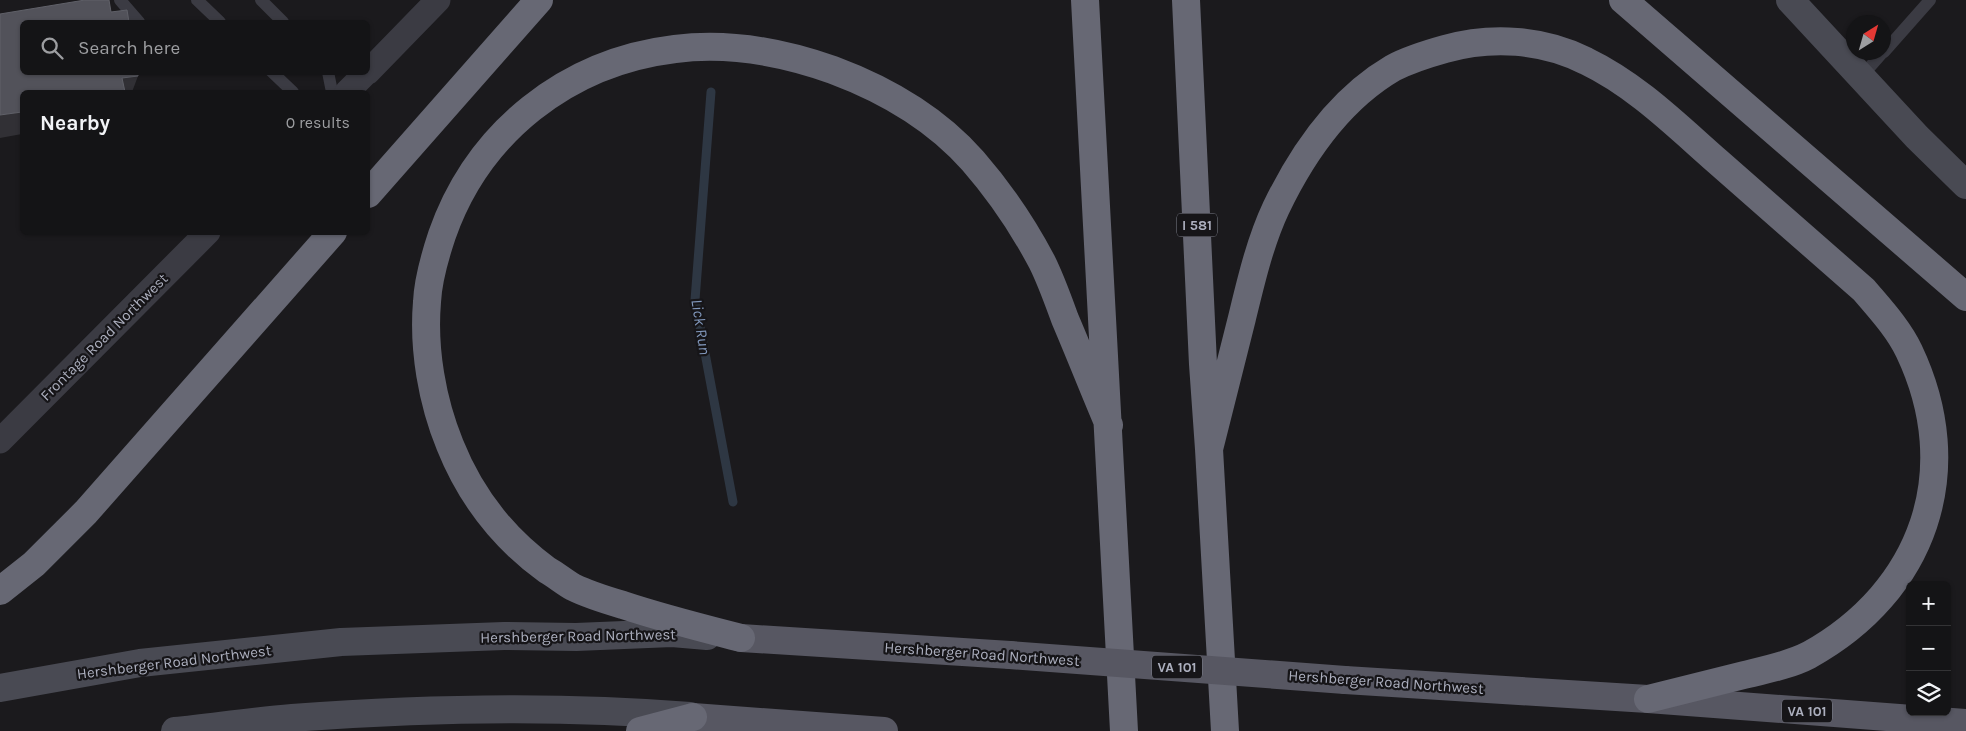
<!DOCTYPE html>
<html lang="en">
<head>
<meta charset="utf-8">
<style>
  body { margin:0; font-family:Karla,sans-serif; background:#1d1d1f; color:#f1f3f6 }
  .controls { position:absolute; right:15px; bottom:15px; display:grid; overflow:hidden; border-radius:8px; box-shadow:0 1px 4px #0004 }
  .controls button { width:45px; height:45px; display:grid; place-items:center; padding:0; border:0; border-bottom:1px solid #333335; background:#141416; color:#f1f3f6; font:25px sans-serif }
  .compass { position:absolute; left:1846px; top:15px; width:45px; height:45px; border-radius:50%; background:#141416; box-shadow:0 1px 4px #0004; rotate:37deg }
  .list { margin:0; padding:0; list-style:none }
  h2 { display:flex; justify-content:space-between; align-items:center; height:65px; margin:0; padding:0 20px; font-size:21px }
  h2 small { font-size:16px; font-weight:400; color:#9d9ea1 }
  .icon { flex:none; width:28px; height:28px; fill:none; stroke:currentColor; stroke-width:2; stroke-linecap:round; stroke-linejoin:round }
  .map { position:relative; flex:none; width:1966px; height:731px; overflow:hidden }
  .search { position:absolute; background:#141416; box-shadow:0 1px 4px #0004; left:20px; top:20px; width:350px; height:55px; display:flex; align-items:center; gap:12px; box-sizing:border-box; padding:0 18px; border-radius:8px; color:#9d9ea1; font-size:19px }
  .panel { position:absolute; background:#141416; box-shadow:0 1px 4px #0004; left:20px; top:90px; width:350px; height:145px; border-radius:8px }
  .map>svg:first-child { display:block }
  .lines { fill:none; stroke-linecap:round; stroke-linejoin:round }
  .stream { stroke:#2e3743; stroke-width:9 }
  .lane { stroke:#3b3b43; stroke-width:12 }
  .street { stroke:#3b3b43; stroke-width:25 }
  .secondary { stroke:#494a53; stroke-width:28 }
  .primary { stroke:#575762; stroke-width:28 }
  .highway { stroke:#676874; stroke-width:28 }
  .primary-bridge { stroke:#575762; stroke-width:28 }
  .shaded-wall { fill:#313035 }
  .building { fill:#52525a; stroke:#606169 }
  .labels { text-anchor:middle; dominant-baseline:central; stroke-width:4.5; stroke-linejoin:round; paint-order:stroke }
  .shield { fill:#161518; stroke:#7f818c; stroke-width:1 }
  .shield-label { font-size:14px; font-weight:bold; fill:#acafbe }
  .street-label { font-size:15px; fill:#acafbe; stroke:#161518 }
  .water-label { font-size:16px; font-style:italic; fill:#8197bb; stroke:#161518 }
</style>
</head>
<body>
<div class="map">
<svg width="1966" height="731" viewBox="0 0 1966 731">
  <rect width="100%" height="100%" fill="#1b1a1d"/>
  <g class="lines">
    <path class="stream" d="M711,92l-16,208 38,202"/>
    <path class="lane" d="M120,0l19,22
      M197,0l23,22
      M261,0l22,22
      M1884,52l46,-52
      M272,72l21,20
      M328,72l4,20
      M1861,77l22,-25"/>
    <path class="street" d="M368,72l70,-72
      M347,92l20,-20
      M0,441l208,-209"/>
    <path class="secondary" d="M1790,0l127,137 49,48
      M0,688l140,-25 201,-21 163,-6 72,1 96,-4 35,3
      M175,731c39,-4 78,-10 117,-13 133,-10 265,-13 398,-2"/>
    <path class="primary" d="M741,638l269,17
      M1345,680l303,19 318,24
      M693,717l191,14"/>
    <path class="highway" d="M1085,0l39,731
      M1186,0l17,364 6,85 16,282
      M1623,0l343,297
      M368,194l171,-194
      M1209,449c11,-44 22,-87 33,-131 9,-37 18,-76 34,-110 26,-54 64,-109 117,-140 17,-9 34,-14 52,-19 46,-13 98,-10 141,12 50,24 90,64 131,100 49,43 98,86 147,129 16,19 34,38 45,61 57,120 15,240 -100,304 -19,10 -44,15 -65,20 -32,8 -64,16 -96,24
      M0,591l34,-27 52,-52 247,-280
      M741,638c-39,-10 -79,-20 -118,-33 -17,-5 -34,-10 -50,-18 -9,-5 -17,-12 -26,-17 -44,-32 -77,-75 -97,-125 -18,-44 -27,-96 -23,-143 1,-23 8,-46 15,-67 36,-103 125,-173 233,-186 53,-7 107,3 158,21 51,19 103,49 140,91 27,31 50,65 69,101 9,18 16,38 23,57 15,35 29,71 44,106
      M640,731l53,-14"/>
    <path class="primary-bridge" d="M1010,655l335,25"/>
  </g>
  <path class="shaded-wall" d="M138,76l-6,16h-15l5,-14z
    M22,112v22l-22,4v-23z"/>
  <path class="building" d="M85,0h24l2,12 16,-2 2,12h-107v50h116v4l-16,2 3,14h-103v20l-22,3v-101z"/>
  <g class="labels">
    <g class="shield">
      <rect x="1177" y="213.5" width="40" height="23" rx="4"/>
      <rect x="1152" y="655.5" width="50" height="23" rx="4"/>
      <rect x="1782" y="699.5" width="50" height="23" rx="4"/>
    </g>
    <g class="shield-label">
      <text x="1197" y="225">I 581</text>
      <text x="1177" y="667">VA 101</text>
      <text x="1807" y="711">VA 101</text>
    </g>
    <g class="street-label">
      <text transform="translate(104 337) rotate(-45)">Frontage Road Northwest</text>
      <text transform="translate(578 636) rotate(-1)">Hershberger Road Northwest</text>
      <text transform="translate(982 654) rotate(4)">Hershberger Road Northwest</text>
      <text transform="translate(174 662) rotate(-7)">Hershberger Road Northwest</text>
      <text transform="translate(1386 682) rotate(4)">Hershberger Road Northwest</text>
    </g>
    <g class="water-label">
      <text transform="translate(701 327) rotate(81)">Lick Run</text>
    </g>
  </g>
</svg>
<div class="controls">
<button>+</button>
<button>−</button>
<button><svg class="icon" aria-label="layers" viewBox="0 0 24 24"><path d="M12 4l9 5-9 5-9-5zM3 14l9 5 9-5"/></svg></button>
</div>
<svg class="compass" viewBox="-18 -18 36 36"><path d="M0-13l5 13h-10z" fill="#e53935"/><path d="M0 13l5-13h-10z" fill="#9d9ea1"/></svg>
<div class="search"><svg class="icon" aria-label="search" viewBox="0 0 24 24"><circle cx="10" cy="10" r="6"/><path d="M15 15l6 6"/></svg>Search here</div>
<section class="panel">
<h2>Nearby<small>0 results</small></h2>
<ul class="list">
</ul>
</section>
</div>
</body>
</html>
